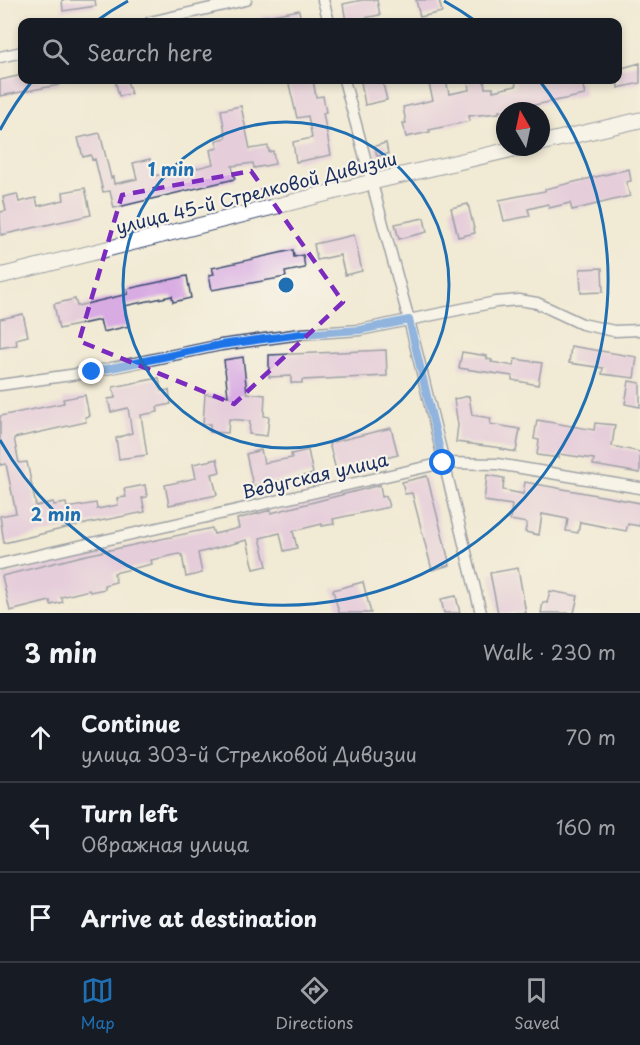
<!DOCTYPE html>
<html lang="en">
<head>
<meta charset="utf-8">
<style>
  body { margin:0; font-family:"Playpen Sans",sans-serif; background:#242831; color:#f1f3f6 }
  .compass { position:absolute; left:496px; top:102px; width:54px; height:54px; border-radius:50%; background:#171b24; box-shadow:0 3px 9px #0003; rotate:351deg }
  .stop { position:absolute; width:18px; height:18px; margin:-14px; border:4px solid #1a73e8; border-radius:50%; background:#fff }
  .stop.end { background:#1a73e8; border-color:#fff; box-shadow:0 2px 6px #0008 }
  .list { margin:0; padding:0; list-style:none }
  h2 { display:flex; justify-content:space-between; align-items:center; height:78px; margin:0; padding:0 24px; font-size:26px }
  h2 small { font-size:20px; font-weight:400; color:#9ea1a6 }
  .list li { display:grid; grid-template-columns:39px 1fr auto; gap:18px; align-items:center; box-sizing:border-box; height:90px; padding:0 24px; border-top:2px solid #363941 }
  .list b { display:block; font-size:22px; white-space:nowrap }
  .list p { margin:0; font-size:20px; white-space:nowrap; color:#9ea1a6 }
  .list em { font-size:20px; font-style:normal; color:#9ea1a6 }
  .icon { flex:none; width:33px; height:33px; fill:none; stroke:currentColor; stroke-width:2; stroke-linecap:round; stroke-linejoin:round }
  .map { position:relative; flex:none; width:640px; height:613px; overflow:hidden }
  .search { position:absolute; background:#171b24; box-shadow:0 3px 9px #0003; left:18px; right:18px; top:18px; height:66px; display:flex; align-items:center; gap:15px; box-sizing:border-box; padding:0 21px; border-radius:12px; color:#9ea1a6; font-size:22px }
  .sheet { height:348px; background:#171b24 }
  nav { display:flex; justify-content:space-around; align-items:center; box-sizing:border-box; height:84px; border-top:2px solid #363941; background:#171b24; font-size:16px; color:#9ea1a6 }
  nav a { display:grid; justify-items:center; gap:3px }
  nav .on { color:#1f6fb2 }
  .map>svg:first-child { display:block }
  .building { fill:#d8abe3 }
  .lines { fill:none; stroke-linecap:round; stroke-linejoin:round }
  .minor-casing { stroke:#3b4b70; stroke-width:13 }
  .secondary-casing { stroke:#3b4b70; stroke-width:17 }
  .minor { stroke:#fff; stroke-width:10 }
  .secondary { stroke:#fff; stroke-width:15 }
  .route { stroke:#1a73e8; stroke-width:8 }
  .marked { fill:none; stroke:#7b2cbf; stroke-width:4.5; stroke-dasharray:12 8; stroke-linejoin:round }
  .ring { fill:none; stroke:#1f6fb2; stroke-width:3 }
  .labels { text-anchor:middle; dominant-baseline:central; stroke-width:4.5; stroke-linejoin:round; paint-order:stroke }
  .street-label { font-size:18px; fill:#1b2f5e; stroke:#f7f3e8 }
  .centre { fill:#1f6fb2; stroke:#f7f3e8; stroke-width:3 }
  .ring-label { font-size:18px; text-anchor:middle; font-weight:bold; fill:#1f6fb2; stroke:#f7f3e8; stroke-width:4.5; stroke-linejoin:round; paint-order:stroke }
</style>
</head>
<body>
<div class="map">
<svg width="640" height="613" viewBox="0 0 640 613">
  <rect width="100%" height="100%" fill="#f7f3e8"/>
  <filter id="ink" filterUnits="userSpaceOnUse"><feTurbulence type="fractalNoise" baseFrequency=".0167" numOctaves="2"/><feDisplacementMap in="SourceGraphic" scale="12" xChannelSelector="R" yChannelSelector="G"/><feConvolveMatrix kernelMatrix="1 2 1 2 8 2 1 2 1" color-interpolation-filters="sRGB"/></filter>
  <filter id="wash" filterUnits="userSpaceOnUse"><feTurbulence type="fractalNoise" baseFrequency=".008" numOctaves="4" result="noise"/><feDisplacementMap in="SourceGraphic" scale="24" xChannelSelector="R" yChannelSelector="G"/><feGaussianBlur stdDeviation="1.35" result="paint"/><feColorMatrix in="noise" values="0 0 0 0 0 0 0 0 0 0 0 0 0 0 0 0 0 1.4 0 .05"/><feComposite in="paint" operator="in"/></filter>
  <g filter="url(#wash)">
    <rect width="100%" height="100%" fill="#f1ead4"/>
    <g id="blocks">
      <path class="building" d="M62,0h33l1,6 -33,5z
        M362,0h15l3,15 -16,3 1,4h-19l-3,-18z
        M416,0h23l3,12 -22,5z
        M299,10l2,12h-40l-1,-5z
        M640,63v20l-22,5v-19z
        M22,75v5h37v5l-59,11v-16z
        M115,80h12l4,14 -12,2z
        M288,80h25l3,17 7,-1 3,16 -3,1 8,42 -35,7 -3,-20 19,-4 -4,-22 -11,2z
        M375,80h7l5,20 -22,5 -4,-23z
        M446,80l3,14 20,-4 -1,-10h16l1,8h8v3l23,-5 -1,-6h62l1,2 4,-1 3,14 -51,10 1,3 -18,3h-18v2l-30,3 1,5 -41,9 1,2 -24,5 -3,-14h3l-3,-16 30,-7 -4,-16z
        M241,106l9,43 18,-3 1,6 4,-1 2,13 -21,4 -1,-5 -21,3 3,13 -121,29 -4,-17 -7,1 -8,-33 -3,1 -1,-5 -8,2 -5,-19 22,-5 11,45 2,-1 1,7 23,-5 -4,-16 17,-4 4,17 16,-3v2l43,-11 -3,-14 8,-2 -2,-8 10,-2 -5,-28z
        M386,143l2,11 -11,2 -2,-10z
        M629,169l2,12 -5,1 4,14 -58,14 -2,-7 -21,5 -1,-4 -20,5 2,7 -26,5 -5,-21 46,-9v-2z
        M85,188l6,27 -90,20 -1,-23 6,-1 -3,-14 14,-3 2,8 17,-4 2,8 26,-6 -1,-8z
        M468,204l7,29 -17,4 -7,-29z
        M424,218l3,14 -28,7 -4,-15z
        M354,235l8,36 -17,4 -5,-20 -23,5 -3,-16z
        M293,250l1,7 9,-2 2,13 -20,4 1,5 -74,13 -3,-15 5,-1 -2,-6z
        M602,268l1,24 -22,1 -1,-24z
        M187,276l4,22 -18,4 -1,-6 -48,10 5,20 -26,6 -3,-12 -41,9 -5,-25 21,-5 2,7 51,-12 -1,-5z
        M23,314l5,22 -12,3 1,6 -17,3v-29z
        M571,346l66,11 -3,21 -32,-4 1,-6 -34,-5z
        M386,350l1,26 -85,4v3h-11v-7l-22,1v-22z
        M462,352l25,4v3l5,1 -1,2 23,4 1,-7 27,4 -4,22 -26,-5v-4l-53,-8z
        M243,357l4,36 18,2 -1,21 5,1 -2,19 -18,-2 1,-13 -21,-2 -1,14 -18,-1v-8h-7l2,-30 23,2 -4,-36z
        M159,378l2,13 8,-1 2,14 -14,3 1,5 -17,3 6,40 -28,4 -3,-21 16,-5 -4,-25 -17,4 -3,-13 7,-1 -2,-11z
        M629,381l11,2v24l-15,-3z
        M85,395l4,21 -4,1 1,5 -72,16 5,25 8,-1 9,44 17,-4 1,3 12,-2 1,5 29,-5 1,6 21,-4 -1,-7 9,-1 -2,-8 21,-4 2,12 -5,1 3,14 -75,15 -66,16 -4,-27 16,-3 -10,-49 -6,1v-49l64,-13 -1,-4z
        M469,396l3,19 19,3 -1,6 30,5 -4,23 -15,-3 1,-1 -46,-6 2,-17 -4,-26z
        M537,420l57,10 1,-7 20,2 -3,21 28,6v21l-47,-8 1,-6 -35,-5v4l-22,-3 2,-15 -5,-1z
        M391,428l7,27 -62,15 -7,-27z
        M261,450l3,13 28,-5 -1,-4 17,-4 5,24 -60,12 -7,-32z
        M217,459l3,13 -8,2 5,21 -48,10 -4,-20 31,-7 -3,-14z
        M487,475l17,3 -1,12 20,4 2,-12 115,21v23l-12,-2 -2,7 -46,-9 -2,11 -12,-2 2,-12 -26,-5 -3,21 -14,-3 2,-9 -17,-3 2,-15 -28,-4z
        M427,476l23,89 -18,5 -20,-77 -7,1 -3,-12z
        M380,485l2,12 4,-1 3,11 -56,12 1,5 -12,2v-2l-29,7 4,17 -13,3 -4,-18 -20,5 7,28 -13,3 -7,-29 -49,13 4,20 -16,4 -4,-22 -3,-1 -28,6 1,4 -38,9 2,9 -12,3 1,4 -15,3 -1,-2 -28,7 2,5 -12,3 -1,-4 -40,10 -8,-35 80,-20 130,-28 2,6 25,-6 -2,-9 34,-9v3z
        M518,568l8,45h-28l-8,-40z
        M363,582l8,31h-32l-6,-23z
        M550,591l28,5 -4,17h-33l2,-11 4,1z
        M456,596l4,17h-16l-3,-14z"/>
    </g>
  </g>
  <g filter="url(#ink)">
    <use href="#blocks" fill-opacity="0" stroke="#3b4b70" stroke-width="1.5"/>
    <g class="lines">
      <g class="minor-casing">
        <path id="minor" d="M323,0l6,22
          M150,22l96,-22
          M0,57l22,-5
          M344,80l65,240 72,293
          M0,385l92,-13 129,-27 80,-11 59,-4 136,-28 23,-2 18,3 45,21 32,7 26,-1
          M0,564l443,-101 54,1 143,24"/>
      </g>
      <g class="secondary-casing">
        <path id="secondary" d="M541,143l99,-23
          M0,276l372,-94 150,-35"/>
      </g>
      <use href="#minor" class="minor"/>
      <use href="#secondary" class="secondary"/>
    </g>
  </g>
  <g class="lines" filter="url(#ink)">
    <path class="route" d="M92,372l128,-27 81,-11 59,-4 49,-10 34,143"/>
  </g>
  <path d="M0 0H640V613H0ZM251,171l92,131 -109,102 -155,-63 43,-146z" fill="#f1ead4" fill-opacity=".55" fill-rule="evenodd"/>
  <path class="marked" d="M251,171l92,131 -109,102 -155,-63 43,-146z"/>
  <g class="ring">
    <circle cx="286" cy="285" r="163"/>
    <path d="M0 130A325 325 0 0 1 33 80M95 22A325 325 0 0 1 128 1M444 1A325 325 0 0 1 477 22M539 80A325 325 0 1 1 0 440"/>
  </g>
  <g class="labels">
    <g class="street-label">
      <text transform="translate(256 192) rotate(-14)">улица 45-й Стрелковой Дивизии</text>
      <text transform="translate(315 475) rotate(-13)">Ведугская улица</text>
    </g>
  </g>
  <circle cx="286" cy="285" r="9" class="centre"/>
  <g class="ring-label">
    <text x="171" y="176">1 min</text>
    <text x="56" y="521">2 min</text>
  </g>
</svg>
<svg class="compass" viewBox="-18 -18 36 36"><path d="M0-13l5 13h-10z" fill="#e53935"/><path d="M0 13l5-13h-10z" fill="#9ea1a6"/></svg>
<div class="stop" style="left:443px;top:463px"></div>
<div class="stop end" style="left:92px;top:372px"></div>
<div class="search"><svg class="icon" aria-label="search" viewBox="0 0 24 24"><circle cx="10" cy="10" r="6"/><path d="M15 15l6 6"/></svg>Search here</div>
</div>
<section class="sheet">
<h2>3 min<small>Walk · 230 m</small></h2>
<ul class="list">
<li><svg class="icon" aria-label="ahead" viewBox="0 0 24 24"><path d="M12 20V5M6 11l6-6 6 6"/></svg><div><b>Continue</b><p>улица 303-й Стрелковой Дивизии</p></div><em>70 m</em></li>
<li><svg class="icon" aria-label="left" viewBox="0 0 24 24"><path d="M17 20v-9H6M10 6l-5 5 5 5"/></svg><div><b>Turn left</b><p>Овражная улица</p></div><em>160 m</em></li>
<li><svg class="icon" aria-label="arrive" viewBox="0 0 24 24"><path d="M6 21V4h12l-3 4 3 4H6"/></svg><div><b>Arrive at destination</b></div></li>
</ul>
</section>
<nav>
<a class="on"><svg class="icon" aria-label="map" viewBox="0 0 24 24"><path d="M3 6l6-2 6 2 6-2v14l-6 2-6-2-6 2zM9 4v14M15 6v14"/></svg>Map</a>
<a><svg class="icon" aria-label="directions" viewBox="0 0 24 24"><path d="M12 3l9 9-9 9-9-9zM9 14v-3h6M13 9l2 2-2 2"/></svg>Directions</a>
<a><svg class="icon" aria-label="saved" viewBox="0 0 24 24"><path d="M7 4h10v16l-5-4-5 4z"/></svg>Saved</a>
</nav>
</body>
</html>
